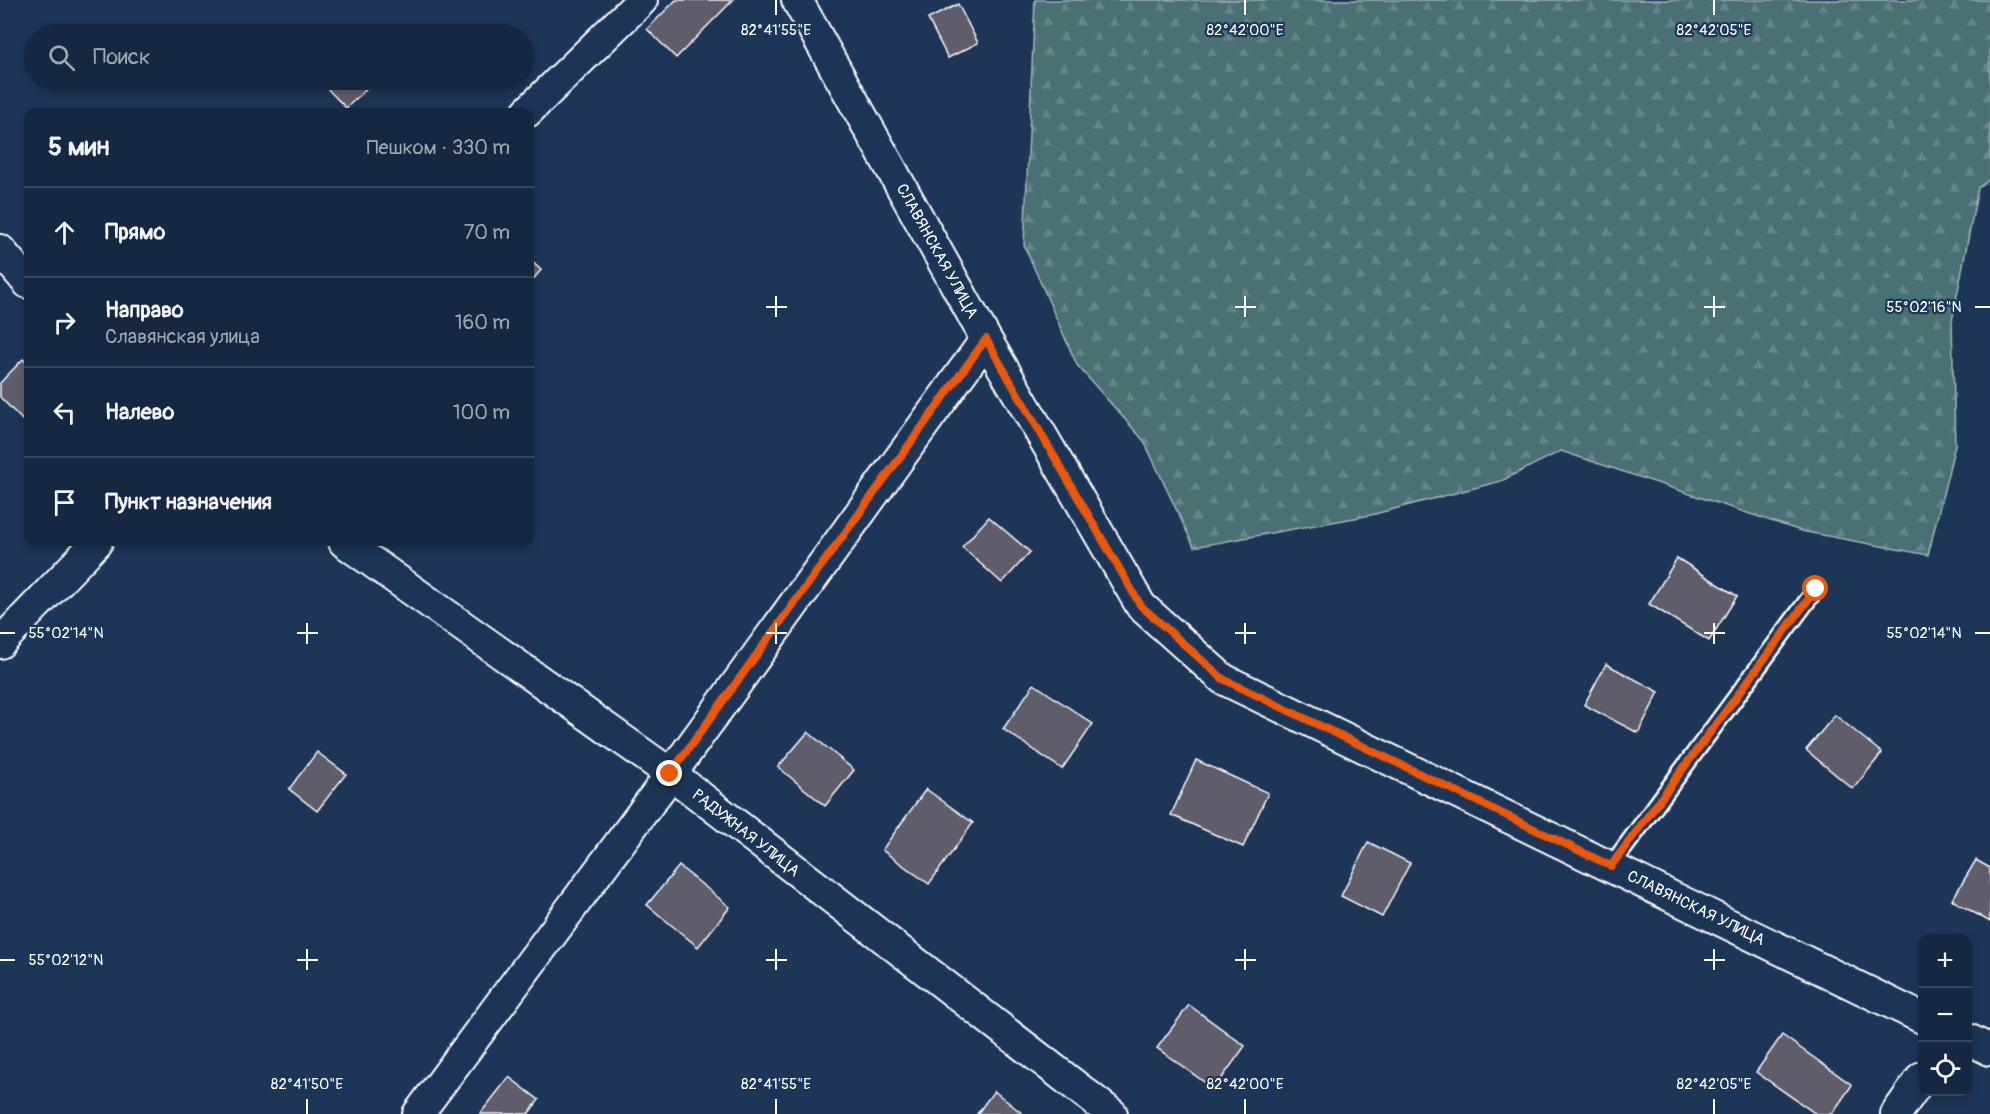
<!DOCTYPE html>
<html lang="ru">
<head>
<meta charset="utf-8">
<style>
  body { margin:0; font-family:Pangolin,sans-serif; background:#23344c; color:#f1f3f6 }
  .controls { position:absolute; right:18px; bottom:18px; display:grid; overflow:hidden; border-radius:12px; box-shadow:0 3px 9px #0003 }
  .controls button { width:54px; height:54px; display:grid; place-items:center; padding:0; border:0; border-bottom:2px solid #35445a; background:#162841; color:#f1f3f6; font:30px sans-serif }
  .stop { position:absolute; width:18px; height:18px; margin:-14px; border:4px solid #ea580c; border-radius:50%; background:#fff }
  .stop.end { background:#ea580c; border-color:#fff; box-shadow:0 2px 6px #0008 }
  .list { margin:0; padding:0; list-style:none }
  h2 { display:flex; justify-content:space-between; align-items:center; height:78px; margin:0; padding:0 24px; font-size:26px }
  h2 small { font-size:20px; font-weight:400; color:#9ea6b1 }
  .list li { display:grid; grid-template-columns:39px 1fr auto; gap:18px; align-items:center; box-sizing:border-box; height:90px; padding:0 24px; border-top:2px solid #35445a }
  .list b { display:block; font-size:22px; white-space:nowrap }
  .list p { margin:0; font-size:20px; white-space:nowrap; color:#9ea6b1 }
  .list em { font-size:20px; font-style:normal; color:#9ea6b1 }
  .icon { flex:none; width:33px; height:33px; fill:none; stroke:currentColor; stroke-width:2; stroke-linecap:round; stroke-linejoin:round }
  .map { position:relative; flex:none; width:1990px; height:1114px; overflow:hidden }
  .search { position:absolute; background:#162841; box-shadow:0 3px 9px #0003; left:24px; top:24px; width:510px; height:66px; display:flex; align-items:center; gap:15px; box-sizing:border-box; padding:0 21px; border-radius:33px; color:#9ea6b1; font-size:22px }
  .panel { position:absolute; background:#162841; box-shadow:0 3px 9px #0003; left:24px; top:108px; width:510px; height:438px; border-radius:12px }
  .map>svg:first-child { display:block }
  .forest { fill:url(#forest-firs); stroke:#a4b8b9; stroke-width:1.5 }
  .building { fill:#605d6b; stroke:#fff; stroke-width:1.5 }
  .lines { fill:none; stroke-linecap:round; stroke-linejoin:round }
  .lane-casing { stroke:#fff; stroke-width:20 }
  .street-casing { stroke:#fff; stroke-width:34 }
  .lane { stroke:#1d3557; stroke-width:15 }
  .street { stroke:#1d3557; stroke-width:30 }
  .route { stroke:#ea580c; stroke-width:8 }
  .ticks { fill:none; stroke:#fff; stroke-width:2 }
  .labels { text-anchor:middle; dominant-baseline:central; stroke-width:4.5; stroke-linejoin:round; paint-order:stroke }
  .street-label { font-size:16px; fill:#fff; stroke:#1d3557 }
  .ticks-label { font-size:15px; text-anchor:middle; fill:#fff; stroke:#1d3557; stroke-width:4.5; stroke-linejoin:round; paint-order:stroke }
</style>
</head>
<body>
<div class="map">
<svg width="1990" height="1114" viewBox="0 0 1990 1114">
  <defs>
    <pattern id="forest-firs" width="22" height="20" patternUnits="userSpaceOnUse" patternTransform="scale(1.5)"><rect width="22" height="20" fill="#4a7073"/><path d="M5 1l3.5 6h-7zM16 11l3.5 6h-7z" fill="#658588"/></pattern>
  </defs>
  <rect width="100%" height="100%" fill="#1d3557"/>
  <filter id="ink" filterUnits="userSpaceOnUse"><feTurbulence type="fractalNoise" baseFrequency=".0167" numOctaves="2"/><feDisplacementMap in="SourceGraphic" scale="12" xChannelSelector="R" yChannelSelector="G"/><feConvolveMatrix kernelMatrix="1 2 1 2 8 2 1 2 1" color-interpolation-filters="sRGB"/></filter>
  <g filter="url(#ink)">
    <path class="forest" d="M1035,0h955v179l-12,9 -26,133 3,124 -27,110 -127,-24 -240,-80 -60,30 -130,34 -177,32 -50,-106 -67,-76 -53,-120z"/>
    <path class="building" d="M676,0h57l-57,58 -29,-29z
      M958,4l20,39 -30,15 -20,-39z
      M319,80h57l-30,28z
      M530,260l11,10 -11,13z
      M23,359l5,5v62l-28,-29v-14z
      M989,517l41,35 -28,31 -40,-36z
      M1677,558l60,38 -28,45 -60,-37z
      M1606,664l53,28 -21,41 -54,-28z
      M1034,684l59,40 -31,45 -59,-40z
      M1835,715l47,38 -29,36 -47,-39z
      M808,732l46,38 -29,36 -47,-39z
      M317,752l29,22 -29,37 -28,-22z
      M1196,760l72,33 -25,54 -72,-32z
      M926,789l47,34 -44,61 -47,-34z
      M1368,842l42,21 -28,54 -41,-21z
      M1976,860l14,8v54l-38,-22z
      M679,866l51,41 -32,40 -51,-42z
      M1189,1005l56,41 -31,43 -57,-41z
      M1782,1035l70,50 -20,29h-16l-60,-42z
      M509,1077l30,23 -11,14h-48z
      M994,1091l29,23h-46z"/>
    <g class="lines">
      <g class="lane-casing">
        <path id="lane" d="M1611,866l205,-277"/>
      </g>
      <g class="street-casing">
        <path id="street" d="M797,0l189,339 155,267 82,73 699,339
          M527,112l115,-112
          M0,250l28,33
          M344,542l327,232 441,340
          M0,643l97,-101
          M1968,1039l22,11
          M418,1114l253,-340 315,-435
          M1896,1114l26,-37"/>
      </g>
      <use href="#lane" class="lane"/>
      <use href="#street" class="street"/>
    </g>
  </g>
  <g class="lines" filter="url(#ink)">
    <path class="route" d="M670,774l316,-435 155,267 82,73 388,187 205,-277"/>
  </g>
  <path class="ticks" d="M776,0v15M1245,0v15M1714,0v15M776,296v21M1245,296v21M1714,296v21M766,307h21M1235,307h21M1704,307h21M1975,307h15M307,623v21M776,623v21M1245,623v21M1714,623v21M0,633h15M297,633h21M766,633h21M1235,633h21M1704,633h21M1975,633h15M307,949v21M776,949v21M1245,949v21M1714,949v21M0,960h15M297,960h21M766,960h21M1235,960h21M1704,960h21M307,1099v15M776,1099v15M1245,1099v15M1714,1099v15"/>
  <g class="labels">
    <g class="street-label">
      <text transform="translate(937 251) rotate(61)">СЛАВЯНСКАЯ УЛИЦА</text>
      <text transform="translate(746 833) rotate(38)">РАДУЖНАЯ УЛИЦА</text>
      <text transform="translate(1696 908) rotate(26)">СЛАВЯНСКАЯ УЛИЦА</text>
    </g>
  </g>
  <g class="ticks-label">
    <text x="776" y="35">82°41'55"E</text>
    <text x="1245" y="35">82°42'00"E</text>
    <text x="1714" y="35">82°42'05"E</text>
    <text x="1924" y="312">55°02'16"N</text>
    <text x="66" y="638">55°02'14"N</text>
    <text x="1924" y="638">55°02'14"N</text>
    <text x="66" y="965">55°02'12"N</text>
    <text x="307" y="1089">82°41'50"E</text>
    <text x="776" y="1089">82°41'55"E</text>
    <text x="1245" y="1089">82°42'00"E</text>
    <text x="1714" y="1089">82°42'05"E</text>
  </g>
</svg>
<div class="controls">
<button>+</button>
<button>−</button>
<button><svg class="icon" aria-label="locate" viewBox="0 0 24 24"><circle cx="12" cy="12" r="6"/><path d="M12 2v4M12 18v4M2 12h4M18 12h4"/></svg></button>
</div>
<div class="stop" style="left:1816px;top:589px"></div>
<div class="stop end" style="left:670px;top:774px"></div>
<div class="search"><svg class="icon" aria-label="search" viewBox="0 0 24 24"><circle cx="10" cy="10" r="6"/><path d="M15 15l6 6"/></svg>Поиск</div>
<section class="panel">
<h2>5 мин<small>Пешком · 330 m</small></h2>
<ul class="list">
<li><svg class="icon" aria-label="ahead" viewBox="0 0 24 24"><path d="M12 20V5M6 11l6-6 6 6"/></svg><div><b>Прямо</b></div><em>70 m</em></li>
<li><svg class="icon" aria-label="right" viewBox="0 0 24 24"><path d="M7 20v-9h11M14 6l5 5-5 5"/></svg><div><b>Направо</b><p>Славянская улица</p></div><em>160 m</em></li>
<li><svg class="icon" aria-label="left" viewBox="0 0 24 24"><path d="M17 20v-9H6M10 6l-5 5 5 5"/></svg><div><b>Налево</b></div><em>100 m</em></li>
<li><svg class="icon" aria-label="arrive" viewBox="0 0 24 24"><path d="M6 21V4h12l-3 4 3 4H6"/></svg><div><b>Пункт назначения</b></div></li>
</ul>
</section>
</div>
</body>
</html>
